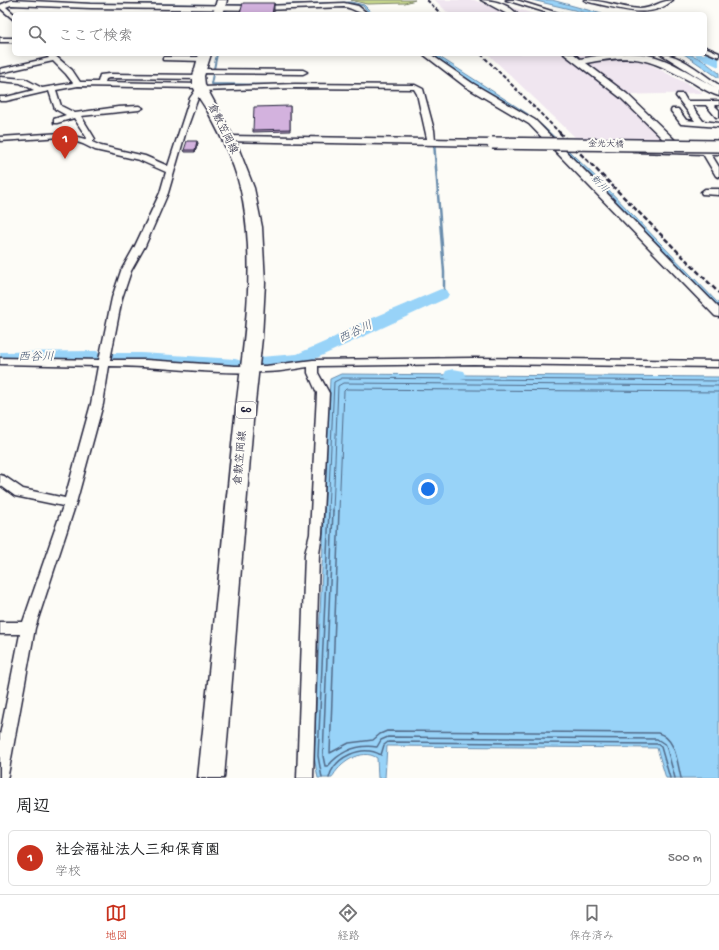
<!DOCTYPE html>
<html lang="ja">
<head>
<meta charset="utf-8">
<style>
  body { margin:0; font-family:"Gochi Hand","Klee One",sans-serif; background:#f2f2f2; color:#202124 }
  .you { position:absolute; left:428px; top:489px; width:14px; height:14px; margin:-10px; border:3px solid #fff; border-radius:50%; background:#1a73e8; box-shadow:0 0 0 6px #1a73e833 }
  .badge { display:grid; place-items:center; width:26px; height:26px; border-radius:50%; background:#c8321e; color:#fff; font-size:13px; font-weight:700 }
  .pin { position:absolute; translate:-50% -33px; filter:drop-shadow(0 1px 2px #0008) }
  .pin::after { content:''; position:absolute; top:21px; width:14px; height:12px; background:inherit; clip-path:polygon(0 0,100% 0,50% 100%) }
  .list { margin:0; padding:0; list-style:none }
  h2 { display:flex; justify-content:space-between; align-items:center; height:52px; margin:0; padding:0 16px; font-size:17px }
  h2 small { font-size:13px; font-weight:400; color:#757577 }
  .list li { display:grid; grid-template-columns:26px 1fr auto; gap:12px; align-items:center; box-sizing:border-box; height:56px; margin:0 8px 8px; padding:0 8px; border:1px solid #e0e0e0; border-radius:6px }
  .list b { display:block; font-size:15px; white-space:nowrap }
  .list p { margin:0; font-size:13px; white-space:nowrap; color:#757577 }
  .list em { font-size:13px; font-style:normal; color:#757577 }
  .icon { flex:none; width:22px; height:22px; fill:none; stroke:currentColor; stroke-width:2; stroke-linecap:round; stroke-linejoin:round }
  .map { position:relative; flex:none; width:719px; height:778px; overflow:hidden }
  .search { position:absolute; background:#fff; box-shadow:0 2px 10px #0003; left:12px; right:12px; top:12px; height:44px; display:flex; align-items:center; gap:10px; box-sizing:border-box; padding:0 14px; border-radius:6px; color:#757577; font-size:15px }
  .sheet { height:116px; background:#fff }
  nav { display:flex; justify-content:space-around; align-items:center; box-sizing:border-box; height:56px; border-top:1px solid #e0e0e0; background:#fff; font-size:11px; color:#757577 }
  nav a { display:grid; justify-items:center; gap:2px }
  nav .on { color:#c8321e }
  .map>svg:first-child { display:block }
  .built { fill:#f0e6f0 }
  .green { fill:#cbdb8f; stroke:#767e65 }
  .water { fill:#98d3f8; stroke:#698cac }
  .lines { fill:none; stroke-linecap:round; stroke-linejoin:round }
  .shore-far1 { stroke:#516987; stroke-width:1 }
  .shore { stroke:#516987; stroke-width:1.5 }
  .stream-far1 { stroke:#698cac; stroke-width:2 }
  .stream { stroke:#698cac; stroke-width:2.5 }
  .river { fill:#98d3f8; fill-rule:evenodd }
  .minor-casing { stroke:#22223b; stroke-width:3 }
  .tertiary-casing { stroke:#22223b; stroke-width:3 }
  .primary-casing { stroke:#22223b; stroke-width:3 }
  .minor { fill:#fdfcf7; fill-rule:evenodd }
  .tertiary { fill:#fdfcf7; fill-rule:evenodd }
  .primary { fill:#fdfcf7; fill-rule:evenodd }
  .rail-far1 { stroke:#22223b; stroke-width:2; stroke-dasharray:4 2; stroke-linecap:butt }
  .rail { stroke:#22223b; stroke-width:2.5; stroke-dasharray:5 2.5; stroke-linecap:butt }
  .tertiary-bridge-casing { stroke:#22223b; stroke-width:14; stroke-linecap:butt }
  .tertiary-bridge { stroke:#fdfcf7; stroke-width:11 }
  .wall { fill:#b599bf; stroke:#22223b }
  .shaded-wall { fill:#947d9b; stroke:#22223b }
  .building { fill:#d3b2de; stroke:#22223b }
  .labels { text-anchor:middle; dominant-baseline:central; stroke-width:4; stroke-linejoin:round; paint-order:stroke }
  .far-street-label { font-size:9px; fill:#22223b; stroke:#fdfcf7 }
  .far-water-label { font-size:10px; font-style:italic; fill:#455774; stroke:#fdfcf7 }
  .shield { fill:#fdfcf7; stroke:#646373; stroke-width:1 }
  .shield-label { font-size:10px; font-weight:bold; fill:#22223b }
  .street-label { font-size:11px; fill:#22223b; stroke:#fdfcf7 }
  .water-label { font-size:12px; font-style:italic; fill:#455774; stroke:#fdfcf7 }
</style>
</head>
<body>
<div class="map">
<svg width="719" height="778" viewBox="0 0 719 778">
  <rect width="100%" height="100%" fill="#fdfcf7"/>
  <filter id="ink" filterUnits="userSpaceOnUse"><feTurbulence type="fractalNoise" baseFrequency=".025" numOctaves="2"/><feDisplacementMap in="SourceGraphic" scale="8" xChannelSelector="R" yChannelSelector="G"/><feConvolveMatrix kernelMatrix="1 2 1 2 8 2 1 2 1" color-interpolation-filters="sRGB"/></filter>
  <g filter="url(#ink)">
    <path class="built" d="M435,0h39l16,6 13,-1 32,9h-86z
      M488,54h129l29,8 58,31 -87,2 47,44 -1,2 -86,-2z"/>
    <path class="green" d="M351,0h64l-10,3 -38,1z"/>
    <path class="water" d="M12,0l67,3 183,2 89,-3 13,3 9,9h-3l-7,-8 -12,-3 -69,4 -47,-2 -6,1 -141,-1z
      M532,0h20l50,14h-11z
      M429,54h6l93,60 16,13 58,56 117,121v4l-119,-124 -38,-37z
      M684,54c13,0 25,11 35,19v5z
      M341,374l378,3v401h-53l-9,-30 -270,-2 -2,32h-7l-1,-20c-15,-11 -39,6 -45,20h-14l-4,-21 16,-378z"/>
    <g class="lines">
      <path class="shore-far1" d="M328,511l6,-129 8,-4 377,3
        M333,511l5,-125 5,-3 376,3
        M339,511l5,-120 2,-2 373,3"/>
      <path class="shore" d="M333,510l-10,246 2,10h3c13,-15 29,-22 49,-19l4,-7 7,-3 269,2 9,6 9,33
        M339,510l-9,243 19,-10 24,-3 7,-6 7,-3 271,2c18,5 19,29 23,45
        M322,778l-4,-22 11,-246
        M329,778c5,-21 33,-34 52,-23l3,-10 4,-3 269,2 4,3 9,31"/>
      <path class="stream-far1" d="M226,14l1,-6
        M217,54l-6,30 68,1"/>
      <path class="stream" d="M434,142l10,130v20l-3,2"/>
      <path class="river" d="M705,51l14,7v9l-22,-10 -2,-3h10z
        M441,289l6,1 2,4 -2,4 -141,65 -39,4 -7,-2 -2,-4 2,-4 37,-3 32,-14 32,-17z
        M96,351l6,2 2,2 6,-2h31l94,6 7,2 2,4 -2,4 -7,2 -94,-6h-31l-6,-2 -2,-2 -6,2 -96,1v-12z
        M453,369l11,2 2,4 -2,4 -7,2 -11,-2 -2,-4 2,-4z"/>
      <g class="minor-casing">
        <path id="minor" d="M12,0l79,4 174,2 79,-3 14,3 10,8c-9,0 -15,-6 -24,-7l-79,3 -174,-2 -80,-3 -5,2 8,7v6l-14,-12v-3z
          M506,0h10l45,14h-10z
          M584,0c19,0 37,8 56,9 12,0 21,-9 33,-9 -21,19 -47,10 -71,5 -6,-2 -13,-2 -18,-5z
          M0,38h14v4h-14z
          M705,47l14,6v4l-14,-6z
          M46,54h7l19,16 8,12h18l2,-7 9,-1 89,1h3v4l-92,-1 -3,1 -1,3 95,2h3v3l92,-3 120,1 8,4 11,41 1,11 -1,2h-6l-11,-49 -3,-5 -119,-1 -93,3 -4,7 -12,33 -18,62 -23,53 -14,25 -9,27 -12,62h36l89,6h31l47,-6 160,-2 246,3v6l-246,-3 -155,2v7l11,20 -7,141 -3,20 -6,224h-16l8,-224 5,-20 7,-141 -9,-20v-6c-14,2 -29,5 -43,5 -52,3 -104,-6 -156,-6l-6,38 -27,99 -41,125 -27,147 -1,3h-7v-43l20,-101h-20v-12h23l40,-116 -48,-10 -15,-11v-10l4,1 19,13 42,9 26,-94 7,-38 -98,-2v-6l99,2 13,-62 9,-27 14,-25 25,-53 6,-21 -27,-12 -44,-10 -12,-6 -21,-7 -62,4v-4l62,-4 23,6 2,-1 -13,-20 -17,5h-3v-4l12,-4 -11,-6 -6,-18 -43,10h-6v-4h6l28,-7 -14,-7 -20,-2v-4l25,2 17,9 31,-5 -7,-9 -13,-13 -53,12v-4l49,-11zM78,86l119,2 -7,10 -22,68 -23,-10 -44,-10 -9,-4 3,-3 -14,-23 58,-6 4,-2 -4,-2 -21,1 -43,6 -14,-7 -5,-16z
          M423,54h7l42,29 63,37 184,188v9l-4,-1 -186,-192 -63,-37z
          M661,54c20,0 41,20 58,31v5z
          M165,57h39l3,2 -3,2 -41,-1v-2z
          M196,69l107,1 4,2 -4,2 -104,-1 -4,-2z
          M677,94h6l4,7h32v4h-5l5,5v7h-3l-10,-12h-15l12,16 16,2v4l-38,-3 -10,-13 1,-2h6l8,11 9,1 -19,-25z
          M633,148l86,2v4h-8l8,13v10l-3,-1 -13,-22 -67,-2h-3z
          M705,189h14v6l-17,-1 -1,-2z"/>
      </g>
      <g class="tertiary-casing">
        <path id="tertiary" d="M481,0c13,0 27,4 36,14h-10z
          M564,54h10l6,5c20,-4 40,-7 61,-5 26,2 55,24 78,35v7c-11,-3 -23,-12 -33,-17 -40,-22 -55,-25 -100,-16l41,31 50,48 -5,3 -4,-1 -47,-46z
          M229,136l263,4 5,3 -5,3 -267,-5 -1,-2z"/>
      </g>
      <g class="primary-casing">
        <path id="primary" d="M217,0h10l-4,14h-10z
          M199,54h12l-7,22 1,9 31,57 18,46 8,39 3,56 -3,55 -9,83 -29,357h-26c12,-114 24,-229 35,-343 8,-78 24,-155 10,-234 -5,-31 -20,-61 -35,-89 -5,-9 -12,-17 -15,-27v-9z"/>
      </g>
      <use href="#minor" class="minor"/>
      <use href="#tertiary" class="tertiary"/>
      <use href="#primary" class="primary"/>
      <path class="rail-far1" d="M427,0l14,14
        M481,54l79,79"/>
      <path class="rail" d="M559,132l160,161"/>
      <g class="tertiary-bridge-casing">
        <path id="tertiary-bridge" d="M492,143l227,3"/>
      </g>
      <use href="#tertiary-bridge" class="tertiary-bridge"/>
    </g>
    <path class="wall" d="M290,106v25l-37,1v-2z
      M198,143l-3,9h-10l-1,-2z"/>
    <path class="shaded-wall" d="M274,3v11h-2z
      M197,141l1,2 -3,9v-2z"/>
    <path class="building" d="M243,3h31l-2,11h-32z
      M290,106v23l-37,1 1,-23z
      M187,141h10l-2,9h-11z"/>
  </g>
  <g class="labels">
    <g class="far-street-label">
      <text transform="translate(606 145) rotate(1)">金光大橋</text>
    </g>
    <g class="far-water-label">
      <text transform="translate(599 184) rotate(46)">新川</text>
    </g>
    <rect class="shield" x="236" y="402" width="20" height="16" rx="3"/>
    <g class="shield-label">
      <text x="246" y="410">60</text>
    </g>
    <g class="street-label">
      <text transform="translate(222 129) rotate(64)">倉敷笠岡線</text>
      <text transform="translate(241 458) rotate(-85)">倉敷笠岡線</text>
    </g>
    <g class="water-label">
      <text transform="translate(356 333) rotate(-25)">西谷川</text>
      <text x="36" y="358">西谷川</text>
    </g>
  </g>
</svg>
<div class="you"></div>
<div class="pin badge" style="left:65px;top:159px">1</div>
<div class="search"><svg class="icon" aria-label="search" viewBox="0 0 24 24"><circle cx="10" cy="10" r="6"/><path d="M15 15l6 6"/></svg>ここで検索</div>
</div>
<section class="sheet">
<h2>周辺<small></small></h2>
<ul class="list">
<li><span class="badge">1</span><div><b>社会福祉法人三和保育園</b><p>学校</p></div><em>500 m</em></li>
</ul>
</section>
<nav>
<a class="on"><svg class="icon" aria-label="map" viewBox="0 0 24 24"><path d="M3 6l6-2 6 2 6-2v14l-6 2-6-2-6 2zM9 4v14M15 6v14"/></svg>地図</a>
<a><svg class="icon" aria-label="directions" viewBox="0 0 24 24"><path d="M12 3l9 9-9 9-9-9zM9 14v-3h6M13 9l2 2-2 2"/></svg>経路</a>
<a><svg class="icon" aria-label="saved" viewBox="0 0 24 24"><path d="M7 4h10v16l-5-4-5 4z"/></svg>保存済み</a>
</nav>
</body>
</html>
